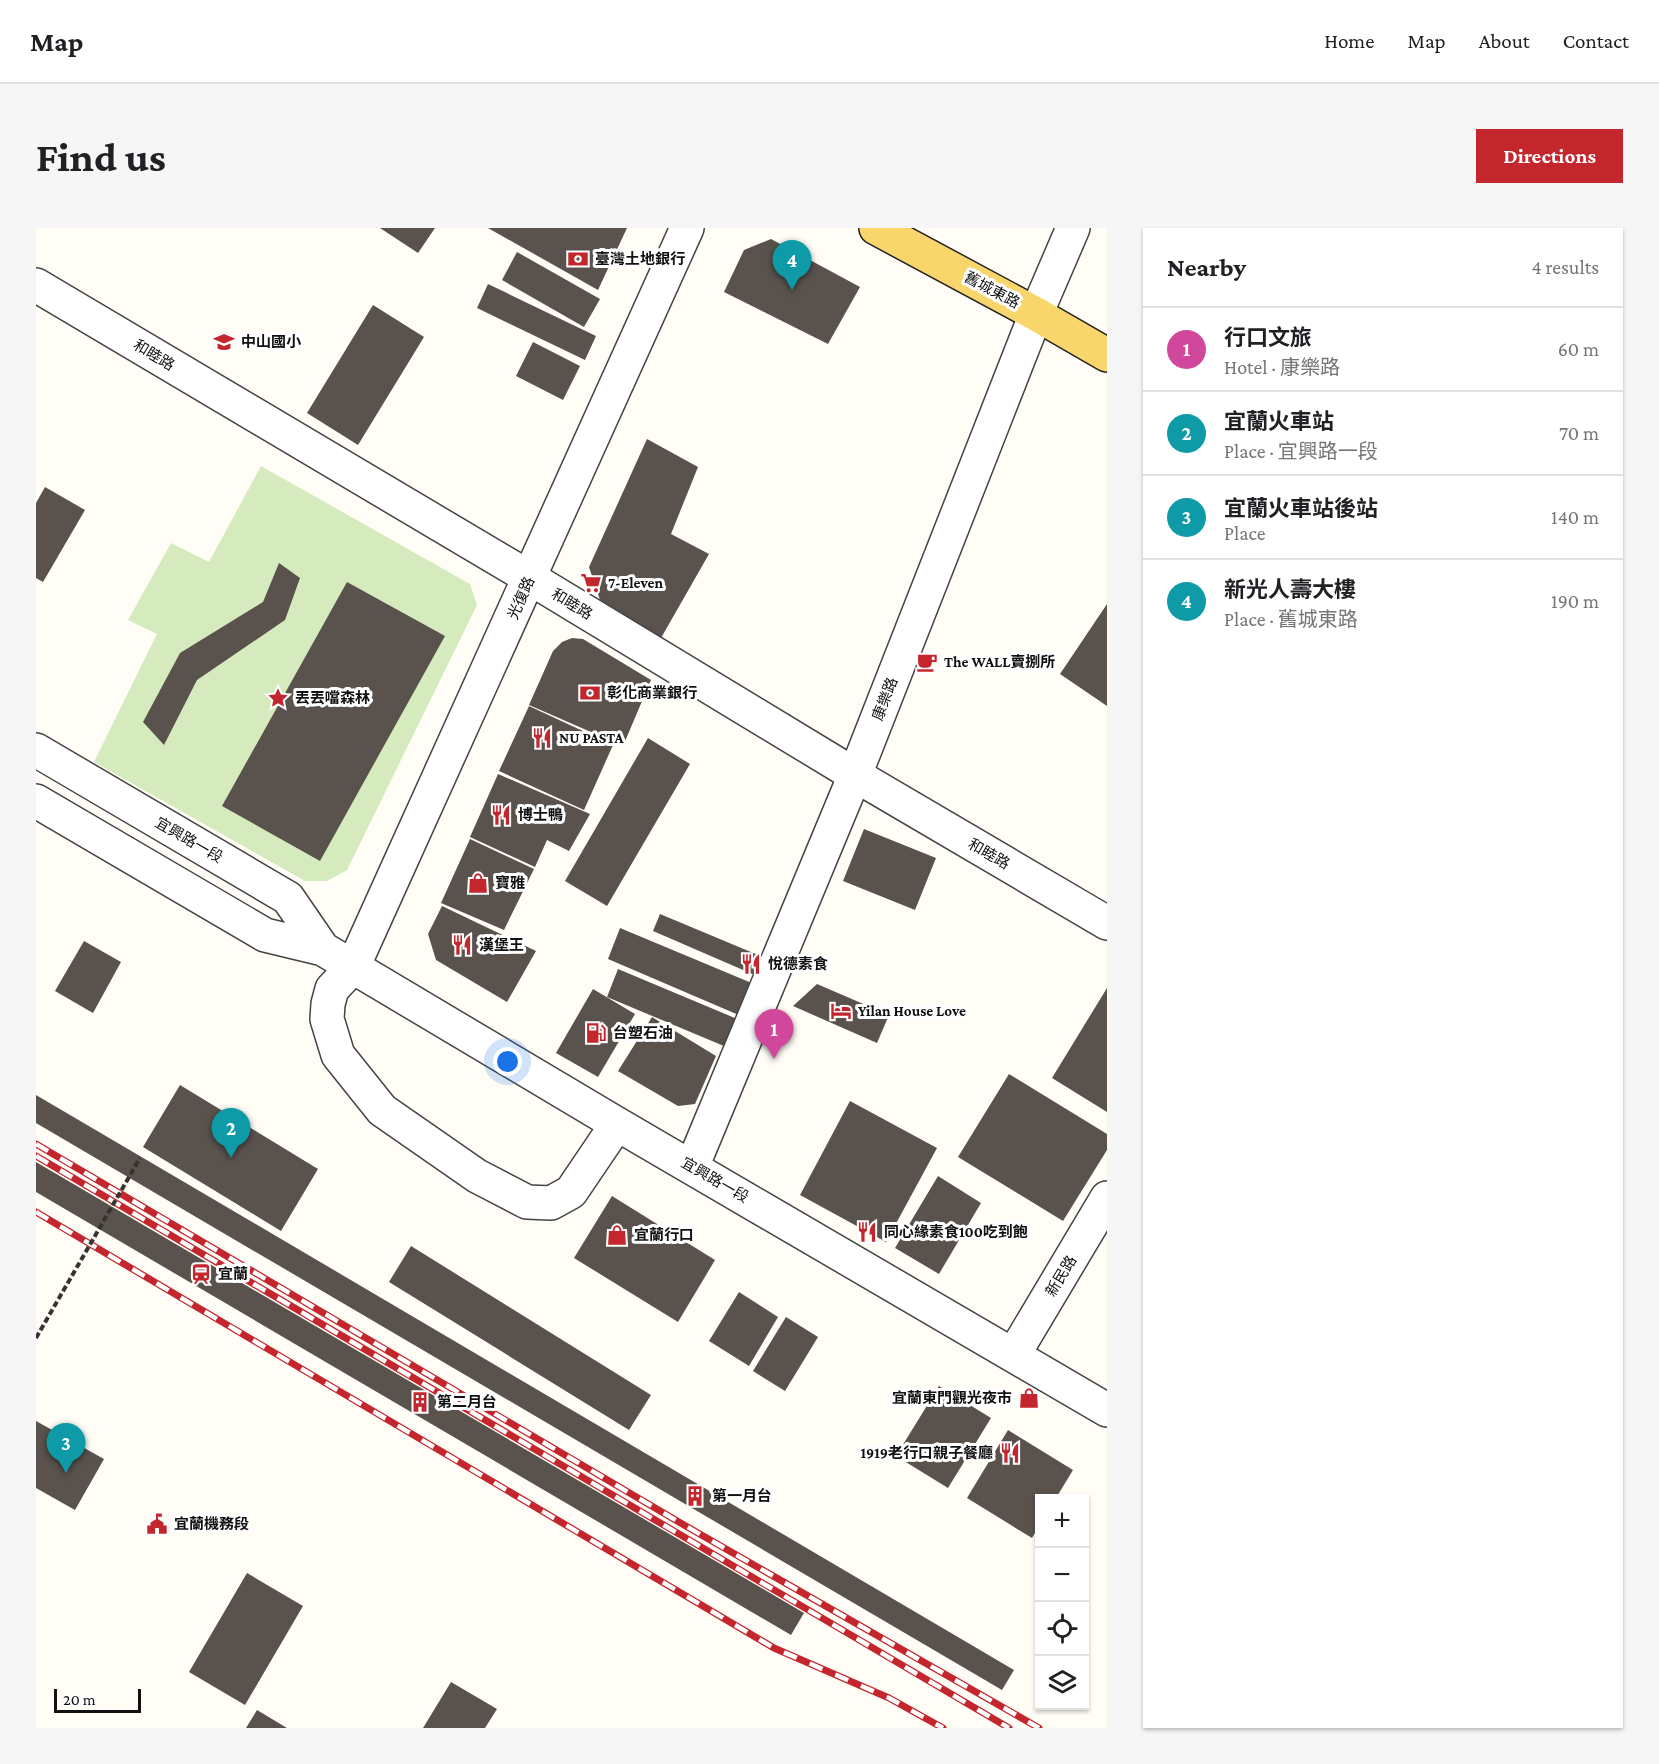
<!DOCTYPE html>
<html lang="en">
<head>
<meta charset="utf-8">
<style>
  body { margin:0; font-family:"Crimson Pro","Noto Sans TC",serif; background:#f6f6f6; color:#202124 }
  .controls { position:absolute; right:18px; bottom:18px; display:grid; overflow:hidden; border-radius:0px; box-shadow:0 2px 4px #0004 }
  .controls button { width:54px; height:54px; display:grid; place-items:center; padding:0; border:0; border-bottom:2px solid #e0e0e0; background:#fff; color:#202124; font:30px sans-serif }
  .scale { position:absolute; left:18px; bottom:15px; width:87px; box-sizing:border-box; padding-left:6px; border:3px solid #111; border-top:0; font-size:16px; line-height:21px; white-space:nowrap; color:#111; -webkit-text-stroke:4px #fff; paint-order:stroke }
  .you { position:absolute; left:472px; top:834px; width:21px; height:21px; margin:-15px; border:4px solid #fff; border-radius:50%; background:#1a73e8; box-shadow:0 0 0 9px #1a73e833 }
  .badge { display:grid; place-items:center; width:39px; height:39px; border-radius:50%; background:#c4262e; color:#fff; font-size:20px; font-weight:700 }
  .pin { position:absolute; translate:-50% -50px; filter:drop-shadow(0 2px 3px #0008) }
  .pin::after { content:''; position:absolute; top:32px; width:21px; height:18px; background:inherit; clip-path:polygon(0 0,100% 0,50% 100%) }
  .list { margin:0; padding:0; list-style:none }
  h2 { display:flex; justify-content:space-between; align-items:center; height:78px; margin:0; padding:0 24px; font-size:26px }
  h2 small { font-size:20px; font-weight:400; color:#757577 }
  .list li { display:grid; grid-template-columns:39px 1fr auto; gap:18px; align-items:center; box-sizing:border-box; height:84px; padding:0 24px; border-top:2px solid #e0e0e0 }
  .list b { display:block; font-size:22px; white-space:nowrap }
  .list p { margin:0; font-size:20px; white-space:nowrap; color:#757577 }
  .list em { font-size:20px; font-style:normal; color:#757577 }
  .icon { flex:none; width:33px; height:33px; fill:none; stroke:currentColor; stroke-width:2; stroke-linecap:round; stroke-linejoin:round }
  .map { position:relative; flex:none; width:1071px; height:1500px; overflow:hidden; border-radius:0px }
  header { display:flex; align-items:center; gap:36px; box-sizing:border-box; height:84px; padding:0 30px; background:#fff; border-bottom:2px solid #e0e0e0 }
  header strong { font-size:28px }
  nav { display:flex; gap:33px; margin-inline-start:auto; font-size:21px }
  .intro { display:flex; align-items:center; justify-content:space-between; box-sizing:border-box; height:144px; padding:0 36px }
  h1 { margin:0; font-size:42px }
  .button { padding:15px 27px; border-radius:0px; background:#c4262e; color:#fff; font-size:21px; font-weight:700 }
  main { display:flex; gap:36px; padding:0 36px }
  aside { flex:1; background:#fff; border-radius:0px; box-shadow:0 2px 4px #0004 }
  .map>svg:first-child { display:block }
  .green { fill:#d5ebbd }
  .building { fill:#5a524d }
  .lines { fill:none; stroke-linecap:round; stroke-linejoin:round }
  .minor-casing { stroke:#444; stroke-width:36 }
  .major-casing { stroke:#222; stroke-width:36 }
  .minor { stroke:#fff; stroke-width:33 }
  .major { stroke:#f9d66b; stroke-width:33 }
  .rail-casing { stroke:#c4262e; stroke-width:7 }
  .rail { stroke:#fff; stroke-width:4.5; stroke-dasharray:14; stroke-linecap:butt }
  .path-bridge { stroke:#333; stroke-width:4; stroke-dasharray:6 3; stroke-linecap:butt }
  .labels { text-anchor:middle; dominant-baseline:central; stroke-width:6; stroke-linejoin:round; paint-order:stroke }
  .poi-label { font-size:15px; font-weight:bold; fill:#111; stroke:#fff; text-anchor:start }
  .street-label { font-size:15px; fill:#111; stroke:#fff }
</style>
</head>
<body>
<header>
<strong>Map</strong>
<nav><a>Home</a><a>Map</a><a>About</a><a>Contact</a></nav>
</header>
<div class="intro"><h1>Find us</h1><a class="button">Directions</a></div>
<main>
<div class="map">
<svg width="1071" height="1500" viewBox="0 0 1071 1500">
  <rect width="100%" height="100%" fill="#fffdf5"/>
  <path class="green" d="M225,238l209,118 7,21 -130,265 -20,11h-22l-211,-119 63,-128 -29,-14 43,-77 38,19z"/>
  <path class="building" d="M344,0h55l-17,25z
    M452,0h139l-29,62z
    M735,11l89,48 -32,57 -104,-52 20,-42z
    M481,24l83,47 -16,28 -82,-47z
    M452,56l108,52 -11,24 -108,-52z
    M337,77l51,32 -66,108 -51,-32z
    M497,114l47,24 -17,34 -47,-24z
    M611,211l51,28 -27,67 38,20 -48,84 -61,-38 -11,-33z
    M9,259l40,23 -42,72 -7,-4v-75z
    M243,335l21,15 -15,42 -88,60 -33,65 -21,-23 37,-69 83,-51z
    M311,354l98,54 -125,225 -98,-55z
    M1071,376v102l-47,-32z
    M536,410l11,1 68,41 -28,66 -94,-41 24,-54 9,-9z
    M493,478l84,39 -29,65 -85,-39z
    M612,510l42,26 -83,142 -42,-25z
    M462,546l92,40 -21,37 -22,-11 -12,27 -65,-30z
    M828,601l72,29 -21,52 -72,-29z
    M434,611l64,30 -30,61 -63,-27z
    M406,678l94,45 -29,51 -71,-42 -8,-26z
    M624,686l105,44 -8,18 -104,-45z
    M584,700l134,56 -13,32 -133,-57z
    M48,713l37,21 -28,51 -38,-22z
    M582,741l124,52 -11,28 -124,-52z
    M781,756l72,31 -12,28 -84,-37z
    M1071,760v124l-55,-34z
    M557,761l42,25 -37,63 -42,-24z
    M616,789l64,39 -21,48 -17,2 -60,-35z
    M973,846l98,60v16l-44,71 -105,-64z
    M144,857l138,84 -37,62 -138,-84z
    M0,867l143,84 835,491 -12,20 -966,-567z
    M814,873l87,47 -51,94 -86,-47z
    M0,934l768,451 -13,22 -755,-443z
    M902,948l43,27 -42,71 -44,-26z
    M576,968l103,64 -37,62 -104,-64z
    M375,1018l240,149 -22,35 -240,-148z
    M703,1064l39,25 -29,49 -40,-25z
    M750,1089l32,20 -33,54 -32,-20z
    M903,1158l52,32 -43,70 -52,-32z
    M0,1193l68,38 -29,51 -39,-22z
    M972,1202l65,40 -17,28h-16v27l-8,13 -65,-40z
    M211,1345l56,33 -58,99 -56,-33z
    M415,1454l46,27 -12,19h-62z
    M221,1482l30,18h-41z"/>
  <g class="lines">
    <g class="minor-casing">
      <path id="minor" d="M0,57l494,293 325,197 252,148
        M0,522l252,148 35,51
        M0,573l229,134 58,14 294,175 490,286
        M581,896l-46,68 -20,11 -24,-1 -50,-26 -95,-66 -44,-55 -11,-36 1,-15 4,-15 21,-22 334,-739
        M656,939l163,-392 181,-461 37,-86
        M978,1126l93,-156"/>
    </g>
    <g class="major-casing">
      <path id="major" d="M840,0l160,86 71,41"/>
    </g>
    <use href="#minor" class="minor"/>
    <use href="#major" class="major"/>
    <g class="rail-casing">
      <path id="rail" d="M0,916l648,381 355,203
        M0,928l973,572
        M0,984l738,436 115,50 54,30"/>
    </g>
    <use href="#rail" class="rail"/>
    <path class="path-bridge" d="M0,1110l104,-180"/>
  </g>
  <defs>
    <g id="bank-bare" transform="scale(1.62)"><path d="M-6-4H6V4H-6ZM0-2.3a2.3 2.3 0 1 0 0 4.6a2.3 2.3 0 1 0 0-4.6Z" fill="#c4262e" stroke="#fff" stroke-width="2.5" paint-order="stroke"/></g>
    <g id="school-bare" transform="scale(1.62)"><path d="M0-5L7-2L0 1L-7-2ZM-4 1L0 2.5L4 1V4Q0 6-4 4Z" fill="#c4262e" stroke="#fff" stroke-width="2.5" paint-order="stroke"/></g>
    <g id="supermarket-bare" transform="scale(1.62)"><path d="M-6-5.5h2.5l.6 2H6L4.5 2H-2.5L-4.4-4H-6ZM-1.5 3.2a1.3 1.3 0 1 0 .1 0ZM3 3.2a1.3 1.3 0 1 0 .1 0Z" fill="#c4262e" stroke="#fff" stroke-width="2.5" paint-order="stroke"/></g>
    <g id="cafe-bare" transform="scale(1.62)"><path d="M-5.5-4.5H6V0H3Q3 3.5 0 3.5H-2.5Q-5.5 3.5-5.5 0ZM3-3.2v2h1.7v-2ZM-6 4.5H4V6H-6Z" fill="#c4262e" stroke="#fff" stroke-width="2.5" paint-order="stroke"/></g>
    <g id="sight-bare" transform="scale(1.62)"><path d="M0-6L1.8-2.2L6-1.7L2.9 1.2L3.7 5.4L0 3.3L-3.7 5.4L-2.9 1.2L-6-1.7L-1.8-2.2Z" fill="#c4262e" stroke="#fff" stroke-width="2.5" paint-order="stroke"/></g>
    <g id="restaurant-bare" transform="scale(1.62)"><path d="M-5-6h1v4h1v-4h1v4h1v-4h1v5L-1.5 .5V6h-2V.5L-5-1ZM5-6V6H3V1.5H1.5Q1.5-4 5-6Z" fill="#c4262e" stroke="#fff" stroke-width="2.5" paint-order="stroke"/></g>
    <g id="shop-bare" transform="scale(1.62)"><path d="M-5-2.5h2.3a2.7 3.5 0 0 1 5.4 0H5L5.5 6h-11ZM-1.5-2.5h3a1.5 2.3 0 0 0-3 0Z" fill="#c4262e" stroke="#fff" stroke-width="2.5" paint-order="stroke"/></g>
    <g id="hotel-bare" transform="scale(1.62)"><path d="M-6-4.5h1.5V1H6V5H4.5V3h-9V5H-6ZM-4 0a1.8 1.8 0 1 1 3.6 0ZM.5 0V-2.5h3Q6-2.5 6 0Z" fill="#c4262e" stroke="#fff" stroke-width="2.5" paint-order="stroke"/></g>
    <g id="fuel-bare" transform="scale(1.62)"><path d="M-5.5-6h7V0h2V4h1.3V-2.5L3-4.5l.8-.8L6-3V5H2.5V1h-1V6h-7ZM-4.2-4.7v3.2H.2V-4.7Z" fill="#c4262e" stroke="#fff" stroke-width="2.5" paint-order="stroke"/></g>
    <g id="station-bare" transform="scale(1.62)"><path d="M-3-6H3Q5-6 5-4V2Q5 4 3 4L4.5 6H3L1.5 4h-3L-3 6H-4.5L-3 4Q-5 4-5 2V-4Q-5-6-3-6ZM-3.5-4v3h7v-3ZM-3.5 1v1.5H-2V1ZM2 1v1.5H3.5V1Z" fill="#c4262e" stroke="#fff" stroke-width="2.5" paint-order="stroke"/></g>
    <g id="building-bare" transform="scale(1.62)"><path d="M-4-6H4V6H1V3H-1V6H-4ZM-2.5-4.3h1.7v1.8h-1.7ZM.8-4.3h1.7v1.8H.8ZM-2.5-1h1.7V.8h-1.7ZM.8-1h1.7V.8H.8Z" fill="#c4262e" stroke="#fff" stroke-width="2.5" paint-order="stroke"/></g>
    <g id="civic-bare" transform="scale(1.62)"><path d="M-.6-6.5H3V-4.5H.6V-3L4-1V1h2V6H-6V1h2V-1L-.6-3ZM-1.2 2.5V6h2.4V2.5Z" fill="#c4262e" stroke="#fff" stroke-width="2.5" paint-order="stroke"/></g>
  </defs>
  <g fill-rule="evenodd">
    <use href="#bank-bare" x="542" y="31"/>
    <use href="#school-bare" x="188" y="114"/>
    <use href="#supermarket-bare" x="555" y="355"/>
    <use href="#cafe-bare" x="891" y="434"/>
    <use href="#bank-bare" x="554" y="465"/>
    <use href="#sight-bare" x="242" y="470"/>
    <use href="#restaurant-bare" x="506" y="510"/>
    <use href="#restaurant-bare" x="465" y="587"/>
    <use href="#shop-bare" x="442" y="655"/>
    <use href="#restaurant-bare" x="426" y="717"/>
    <use href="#restaurant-bare" x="715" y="736"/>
    <use href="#hotel-bare" x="805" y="783"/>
    <use href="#fuel-bare" x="560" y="805"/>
    <use href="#restaurant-bare" x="831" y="1004"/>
    <use href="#shop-bare" x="581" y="1007"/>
    <use href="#station-bare" x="165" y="1046"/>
    <use href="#shop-bare" x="993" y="1170"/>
    <use href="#building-bare" x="384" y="1174"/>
    <use href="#restaurant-bare" x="974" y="1225"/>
    <use href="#building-bare" x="659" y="1268"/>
    <use href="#civic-bare" x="121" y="1296"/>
  </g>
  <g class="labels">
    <g class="poi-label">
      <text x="559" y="31">臺灣土地銀行</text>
      <text x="205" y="114">中山國小</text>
      <text x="572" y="355">7-Eleven</text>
      <text x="908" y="434">The WALL賣捌所</text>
      <text x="571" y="465">彰化商業銀行</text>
      <text x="259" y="470">丟丟噹森林</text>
      <text x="523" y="510">NU PASTA</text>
      <text x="482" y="587">博士鴨</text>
      <text x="459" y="655">寶雅</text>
      <text x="443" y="717">漢堡王</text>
      <text x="732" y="736">悅德素食</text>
      <text x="822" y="783">Yilan House Love</text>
      <text x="577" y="805">台塑石油</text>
      <text x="848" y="1004">同心緣素食100吃到飽</text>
      <text x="598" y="1007">宜蘭行口</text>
      <text x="182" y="1046">宜蘭</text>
      <text x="976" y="1170" text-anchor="end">宜蘭東門觀光夜市</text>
      <text x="401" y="1174">第二月台</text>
      <text x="957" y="1225" text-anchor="end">1919老行口親子餐廳</text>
      <text x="676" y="1268">第一月台</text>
      <text x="138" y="1296">宜蘭機務段</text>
    </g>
    <g class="street-label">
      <text transform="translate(956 62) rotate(28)">舊城東路</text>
      <text transform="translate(118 127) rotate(31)">和睦路</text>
      <text transform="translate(485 370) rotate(-66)">光復路</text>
      <text transform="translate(536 376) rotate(31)">和睦路</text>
      <text transform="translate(849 471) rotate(-69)">康樂路</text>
      <text transform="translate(153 612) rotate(30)">宜興路一段</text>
      <text transform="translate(953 626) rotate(30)">和睦路</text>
      <text transform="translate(679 952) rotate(30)">宜興路一段</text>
      <text transform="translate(1025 1048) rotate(-59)">新民路</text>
    </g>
  </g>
</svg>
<div class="controls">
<button>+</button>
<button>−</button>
<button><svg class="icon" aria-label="locate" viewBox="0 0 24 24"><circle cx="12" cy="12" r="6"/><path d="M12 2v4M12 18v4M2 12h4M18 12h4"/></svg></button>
<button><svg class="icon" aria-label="layers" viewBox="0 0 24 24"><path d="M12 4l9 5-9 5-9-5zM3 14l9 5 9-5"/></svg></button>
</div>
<div class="scale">20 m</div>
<div class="you"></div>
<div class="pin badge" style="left:738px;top:831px;background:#d1479c">1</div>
<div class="pin badge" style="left:195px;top:930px;background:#0f9aa8">2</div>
<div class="pin badge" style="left:30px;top:1245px;background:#0f9aa8">3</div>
<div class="pin badge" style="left:756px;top:62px;background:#0f9aa8">4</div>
</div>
<aside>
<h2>Nearby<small>4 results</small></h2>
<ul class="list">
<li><span class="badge" style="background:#d1479c">1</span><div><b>行口文旅</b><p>Hotel · 康樂路</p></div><em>60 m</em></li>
<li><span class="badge" style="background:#0f9aa8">2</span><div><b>宜蘭火車站</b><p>Place · 宜興路一段</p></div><em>70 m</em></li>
<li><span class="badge" style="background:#0f9aa8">3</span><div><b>宜蘭火車站後站</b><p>Place</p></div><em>140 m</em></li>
<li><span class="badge" style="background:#0f9aa8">4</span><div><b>新光人壽大樓</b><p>Place · 舊城東路</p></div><em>190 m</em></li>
</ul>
</aside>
</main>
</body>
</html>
